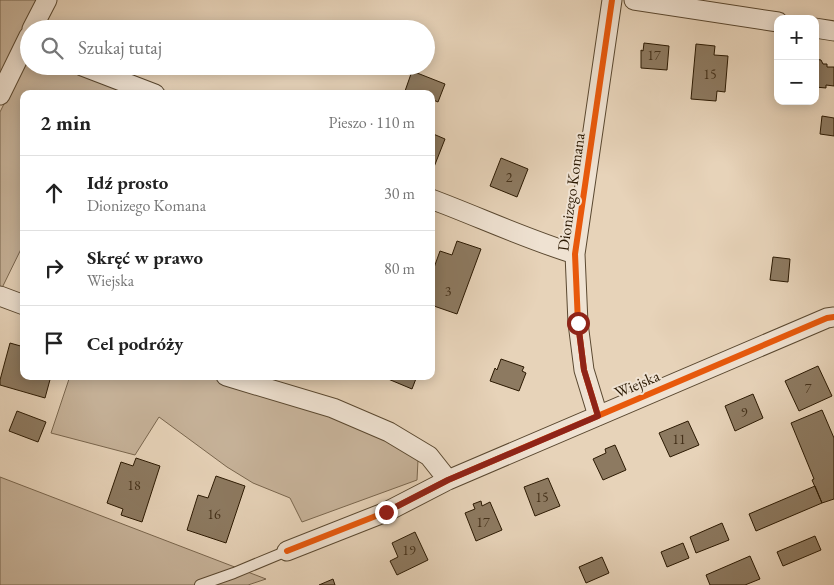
<!DOCTYPE html>
<html lang="pl">
<head>
<meta charset="utf-8">
<style>
  body { margin:0; font-family:"EB Garamond",serif; background:#f6f6f6; color:#222 }
  .controls { position:absolute; right:15px; top:15px; display:grid; overflow:hidden; border-radius:10px; box-shadow:0 2px 12px #0003 }
  .controls button { width:45px; height:45px; display:grid; place-items:center; padding:0; border:0; border-bottom:1px solid #e0e0e0; background:#fff; color:#222; font:25px sans-serif }
  .stop { position:absolute; width:15px; height:15px; margin:-11px; border:4px solid #8f2418; border-radius:50%; background:#fff }
  .stop.end { background:#8f2418; border-color:#fff; box-shadow:0 1px 5px #0008 }
  .list { margin:0; padding:0; list-style:none }
  h2 { display:flex; justify-content:space-between; align-items:center; height:65px; margin:0; padding:0 20px; font-size:21px }
  h2 small { font-size:16px; font-weight:400; color:#767676 }
  .list li { display:grid; grid-template-columns:32px 1fr auto; gap:15px; align-items:center; box-sizing:border-box; height:75px; padding:0 20px; border-top:1px solid #e0e0e0 }
  .list b { display:block; font-size:19px; white-space:nowrap }
  .list p { margin:0; font-size:16px; white-space:nowrap; color:#767676 }
  .list em { font-size:16px; font-style:normal; color:#767676 }
  .icon { flex:none; width:28px; height:28px; fill:none; stroke:currentColor; stroke-width:2; stroke-linecap:round; stroke-linejoin:round }
  .map { position:relative; flex:none; width:834px; height:585px; overflow:hidden }
  .search { position:absolute; background:#fff; box-shadow:0 2px 12px #0003; left:20px; top:20px; width:415px; height:55px; display:flex; align-items:center; gap:12px; box-sizing:border-box; padding:0 18px; border-radius:28px; color:#767676; font-size:19px }
  .panel { position:absolute; background:#fff; box-shadow:0 2px 12px #0003; left:20px; top:90px; width:415px; height:290px; border-radius:10px }
  .map>svg:first-child { display:block }
  .green { fill:#c7b39a; stroke:#79664e }
  .building { fill:#8d7a61; stroke:#2b1902 }
  .lines { fill:none; stroke-linecap:round; stroke-linejoin:round }
  .service-casing { stroke:#5a4830; stroke-width:12 }
  .minor-casing { stroke:#5a4830; stroke-width:21 }
  .service { stroke:#efe2d2; stroke-width:10 }
  .minor { stroke:#efe2d2; stroke-width:19 }
  .cycleway-casing { stroke:#efe2d2; stroke-width:9 }
  .cycleway { stroke:#e8590c; stroke-width:6 }
  .route { stroke:#8f2418; stroke-width:6 }
  .labels { text-anchor:middle; dominant-baseline:central; stroke-width:4; stroke-linejoin:round; paint-order:stroke }
  .number-label { font-size:14px; fill:#44311a }
  .street-label { font-size:16px; fill:#2b1902; stroke:#efe2d2 }
</style>
</head>
<body>
<div class="map">
<svg width="834" height="585" viewBox="0 0 834 585">
  <rect width="100%" height="100%" fill="#e7d3b9"/>
  <filter id="stains"><feTurbulence type="fractalNoise" baseFrequency=".004" numOctaves="4"/><feColorMatrix values="0 0 0 0 .2 0 0 0 0 .09 0 0 0 0 .02 0 0 0 .5 -.17"/></filter>
  <radialGradient id="worn" r=".72"><stop offset=".6" stop-color="#630" stop-opacity="0"/><stop offset="1" stop-color="#630" stop-opacity=".3"/></radialGradient>
  <path class="green" d="M0,0h38l-38,81z
    M29,53v13h43l70,28h-118v149l-24,49v-180z
    M70,376h136l153,48 59,36 -1,20 -115,42 -12,-24 -37,-15 -26,-16 -68,-50 -24,38 -84,-22z
    M0,477l266,102 -18,6h-248z"/>
  <path class="building" d="M161,21l20,8h-23z
    M644,43l25,3 -2,24 -26,-2v-18l2,1z
    M696,44l19,2 -1,9 14,1 -3,36 -8,-1 -1,10 -25,-2z
    M815,59l6,1 2,4h4v3h7v19l-8,-1v3l-11,-1z
    M412,71l33,13 -7,18 -7,-3v-5h-27z
    M822,116l12,2v18l-14,-2z
    M431,133l14,6 -11,28 -3,-1z
    M501,158l27,11 -11,28 -27,-11z
    M457,241l24,8 -24,65 -26,-9v-29l9,-25 12,4z
    M773,257l17,2 -2,23 -18,-2z
    M10,343l14,4v29h27l-6,22 -45,-13v-5z
    M501,359l23,8 -2,4 4,2 -7,18 -29,-10 5,-13 2,2z
    M818,366l14,30 -33,15 -14,-30z
    M381,376h36l-5,13z
    M753,394l10,24 -28,13 -10,-25z
    M822,410l12,28v61l-12,4 -10,-23 2,-1 -23,-56z
    M17,411l29,11 -8,20 -29,-11z
    M688,421l11,24 -29,12 -11,-24z
    M615,445l11,25 -23,10 -10,-21 13,-6 -1,-4z
    M136,458l24,8 -18,56 -21,-7 2,-6 -16,-6 14,-41 12,4z
    M216,476l29,10 -19,57 -39,-13 11,-35 10,3z
    M548,478l12,28 -25,10 -11,-29z
    M815,486l7,17 -66,28 -7,-17z
    M481,501l1,5 8,-4 12,28 -26,11 -11,-28 10,-4 -2,-5z
    M722,523l7,17 -33,13 -6,-16z
    M415,532l13,28 -31,15 -7,-14 8,-4 -6,-14z
    M815,536l6,14 -38,16 -6,-14z
    M683,543l6,15 -22,9 -6,-15z
    M750,556l10,23 -15,6h-35l-4,-10z
    M602,557l7,16 -23,10 -7,-16z
    M333,579l2,6h-16z"/>
  <g class="lines">
    <g class="service-casing">
      <path id="service" d="M200,585l34,-12 53,-22"/>
    </g>
    <g class="minor-casing">
      <path id="minor" d="M634,0l144,22
        M815,28l19,3
        M32,29l15,-29
        M82,66l73,28
        M0,95l29,-59
        M431,199c48,18 95,40 144,55
        M0,296l24,9
        M226,376l107,32 56,24 40,24 19,24
        M598,416l-14,-46 -6,-47 -3,-69 37,-254
        M287,551l99,-39 62,-32 379,-162 7,-1"/>
    </g>
    <use href="#service" class="service"/>
    <use href="#minor" class="minor"/>
    <g class="cycleway-casing">
      <path id="cycleway" d="M598,416l-14,-46 -6,-47 -3,-69 37,-254
        M287,551l99,-39 62,-32 379,-162 7,-1"/>
    </g>
    <use href="#cycleway" class="cycleway"/>
  </g>
  <g class="lines">
    <path class="route" d="M386,512l62,-32 150,-64 -14,-46 -6,-47"/>
  </g>
  <g class="labels">
    <g class="number-label">
      <text x="654" y="55">17</text>
      <text x="710" y="74">15</text>
      <text x="509" y="177">2</text>
      <text x="448" y="291">3</text>
      <text x="808" y="388">7</text>
      <text x="744" y="412">9</text>
      <text x="679" y="439">11</text>
      <text x="134" y="485">18</text>
      <text x="542" y="497">15</text>
      <text x="214" y="514">16</text>
      <text x="483" y="522">17</text>
      <text x="409" y="550">19</text>
    </g>
    <g class="street-label">
      <text transform="translate(571 192) rotate(-82)">Dionizego Komana</text>
      <text transform="translate(637 384) rotate(-23)">Wiejska</text>
    </g>
  </g>
  <rect width="100%" height="100%" filter="url(#stains)"/>
  <rect width="100%" height="100%" fill="url(#worn)"/>
</svg>
<div class="controls">
<button>+</button>
<button>−</button>
</div>
<div class="stop" style="left:578px;top:323px"></div>
<div class="stop end" style="left:386px;top:512px"></div>
<div class="search"><svg class="icon" aria-label="search" viewBox="0 0 24 24"><circle cx="10" cy="10" r="6"/><path d="M15 15l6 6"/></svg>Szukaj tutaj</div>
<section class="panel">
<h2>2 min<small>Pieszo · 110 m</small></h2>
<ul class="list">
<li><svg class="icon" aria-label="ahead" viewBox="0 0 24 24"><path d="M12 20V5M6 11l6-6 6 6"/></svg><div><b>Idź prosto</b><p>Dionizego Komana</p></div><em>30 m</em></li>
<li><svg class="icon" aria-label="right" viewBox="0 0 24 24"><path d="M7 20v-9h11M14 6l5 5-5 5"/></svg><div><b>Skręć w prawo</b><p>Wiejska</p></div><em>80 m</em></li>
<li><svg class="icon" aria-label="arrive" viewBox="0 0 24 24"><path d="M6 21V4h12l-3 4 3 4H6"/></svg><div><b>Cel podróży</b></div></li>
</ul>
</section>
</div>
</body>
</html>
